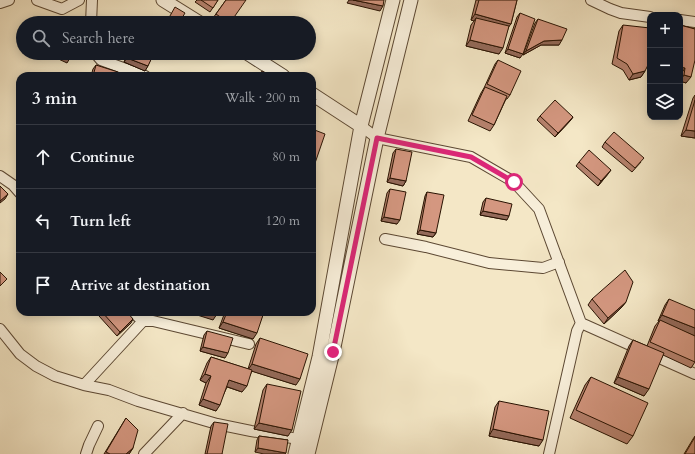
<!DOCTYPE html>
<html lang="en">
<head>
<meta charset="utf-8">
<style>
  body { margin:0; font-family:Cardo,serif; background:#242831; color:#f1f3f6 }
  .controls { position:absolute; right:12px; top:12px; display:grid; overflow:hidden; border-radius:8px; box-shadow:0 2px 10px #0003 }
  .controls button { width:36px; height:36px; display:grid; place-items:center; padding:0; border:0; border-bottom:1px solid #363941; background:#171b24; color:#f1f3f6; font:20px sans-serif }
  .stop { position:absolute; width:12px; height:12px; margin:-9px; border:3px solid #db2777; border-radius:50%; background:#fff }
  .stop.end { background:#db2777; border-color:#fff; box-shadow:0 1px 4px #0008 }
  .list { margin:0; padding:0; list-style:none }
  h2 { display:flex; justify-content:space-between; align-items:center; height:52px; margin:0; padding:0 16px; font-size:17px }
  h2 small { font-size:13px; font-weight:400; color:#9ea1a6 }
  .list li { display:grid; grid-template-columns:26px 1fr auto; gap:12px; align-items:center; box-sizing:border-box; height:64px; padding:0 16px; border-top:1px solid #363941 }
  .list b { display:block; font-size:15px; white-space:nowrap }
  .list em { font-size:13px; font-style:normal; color:#9ea1a6 }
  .icon { flex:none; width:22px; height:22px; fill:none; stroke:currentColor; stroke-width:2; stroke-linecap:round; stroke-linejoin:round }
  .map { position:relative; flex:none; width:695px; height:454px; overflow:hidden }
  .search { position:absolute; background:#171b24; box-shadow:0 2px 10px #0003; left:16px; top:16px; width:300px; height:44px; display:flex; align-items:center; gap:10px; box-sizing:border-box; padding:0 14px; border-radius:22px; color:#9ea1a6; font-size:15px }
  .panel { position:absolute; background:#171b24; box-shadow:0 2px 10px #0003; left:16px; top:72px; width:300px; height:244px; border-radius:12px }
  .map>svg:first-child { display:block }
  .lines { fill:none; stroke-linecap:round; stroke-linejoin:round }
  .minor-casing { stroke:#5c4833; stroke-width:12 }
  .tertiary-casing { stroke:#5c4833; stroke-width:15 }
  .minor { stroke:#f8efda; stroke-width:10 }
  .tertiary { stroke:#f8efda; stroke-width:13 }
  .wall { fill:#b6826e; stroke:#291302 }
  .shaded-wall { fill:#946a5a; stroke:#291302 }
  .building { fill:#d49780; stroke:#291302 }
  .route { stroke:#db2777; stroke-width:5 }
</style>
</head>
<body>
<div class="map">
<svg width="695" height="454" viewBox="0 0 695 454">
  <rect width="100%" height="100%" fill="#f4e7c6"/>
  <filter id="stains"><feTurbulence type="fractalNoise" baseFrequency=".005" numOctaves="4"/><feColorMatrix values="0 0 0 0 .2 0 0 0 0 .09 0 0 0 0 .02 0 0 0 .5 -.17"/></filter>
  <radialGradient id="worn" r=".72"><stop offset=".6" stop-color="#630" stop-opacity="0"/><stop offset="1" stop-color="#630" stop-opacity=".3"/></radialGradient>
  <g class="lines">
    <g class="minor-casing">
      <path id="minor" d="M37,0l25,9 17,-9
        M591,0l19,9 11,4 29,4
        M0,3l9,-3
        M680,20l15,2
        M91,23l1,-23
        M95,53l6,7 44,16
        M361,126l16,12 94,19 43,25 25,27 42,114 114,51
        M0,176l13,9 7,8
        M385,239l41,8 63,16 54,5 16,-6
        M132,312l11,9
        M0,329l20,25 16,12 19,10 29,9 25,5 29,11 79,23 34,7 47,8
        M84,385l59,-64h10l96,23
        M86,454l3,-9 9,-19
        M144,454l39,-41
        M549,454l28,-123 4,-8"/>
    </g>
    <g class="tertiary-casing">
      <path id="tertiary" d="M163,0l37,23
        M247,53l36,23
        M312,94l49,32
        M295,454l24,-97 42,-231 32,-126
        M308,454l25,-102 44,-214 34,-138"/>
    </g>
    <use href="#minor" class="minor"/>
    <use href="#tertiary" class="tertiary"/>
  </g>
  <path class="wall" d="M197,0h21l-8,12 -15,-10z
    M226,0l4,23h-10l-7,-5z
    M476,0h41l-6,24 -2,2 -10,28 -33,-8 5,-21 3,-4 -3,-1z
    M520,13v45l-15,-5 12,-36z
    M538,19l21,26h-18l-18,10 12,-32z
    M623,25l22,46 -4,6 -12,3 -6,-10 -11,-6 7,-33z
    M680,25l15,4 -9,54 -6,-2 1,-7h-1z
    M128,53h26l-9,18 -21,-9z
    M498,60l12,35 -3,4h-1l-12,26 -4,6 -22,-10 13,-28 3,-5 11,-24z
    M96,65l21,11h-26l2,-7z
    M695,95v43l-14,-2 12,-38z
    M540,116l33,1 -3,4 -15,16 -18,-17z
    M605,142l36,20 -9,10 -30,-25z
    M396,149l10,32 -3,5 -16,-4 6,-29z
    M579,162l29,12 -10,12 -22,-20z
    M390,189l7,35 -16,-3 6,-28z
    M427,192l9,41 -3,4 -16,-3 8,-38z
    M486,198l21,22 -27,-5 3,-13z
    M592,299l34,3 -5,6 -17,16 -16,-19z
    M669,299l26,63 -4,6 -28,-13 -19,41 -30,-13 15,-37 4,-6 14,6 8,-20 4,-5h-1l7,-16z
    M102,312l29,11 -14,13 -18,-20z
    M225,312h39l-11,27 -34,-11z
    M207,331l18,27 -25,-7 4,-16z
    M260,338l36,47 -44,-14 -10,21 -15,-5 -11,24 -17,-6 7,-22 -6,-3 7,-17 4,-6 37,12 8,-25z
    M591,377l42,59 -6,8 -57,-26 15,-33z
    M267,384l21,52 -34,-7 9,-39z
    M499,401l40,45 -50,-10 6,-29z
    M126,418l7,30 -4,6h-25z
    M214,422l8,32h-17l6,-28z
    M259,436l29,4 -33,12 2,-12z
    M695,436v18h-11l9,-15z"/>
  <path class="shaded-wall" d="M349,0h4l30,6 -3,5 -33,-8z
    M475,14l36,10 -5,6 -30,-12 -2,3 -3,-1z
    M470,40l33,8 -4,6 -33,-8z
    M562,40l-3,5h-18l-18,10 3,-4 18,-10z
    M508,49l15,5 -3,4 -15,-5z
    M52,53h5l13,5 -3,5 -17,-8z
    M127,58l21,8 -3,5 -21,-9z
    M680,67l5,1 -4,6h-1z
    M645,71l-4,6 -12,3 4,-6z
    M684,75l7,2 -5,6 -6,-2z
    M573,117l-3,4 -15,16 3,-4z
    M686,130l9,1v7l-14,-2z
    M611,170l-3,4 -10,12 3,-5z
    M390,178l16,3 -3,5 -16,-4z
    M8,194l-3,5 -5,4v-2z
    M483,211l26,5 -2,4 -27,-5z
    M384,217l16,3 -3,4 -16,-3z
    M420,230l16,3 -3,4 -16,-3z
    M626,302l-5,6 -17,16 4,-6z
    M196,312h15l6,2 -4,6 -19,-6z
    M662,315l33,13v8l-37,-15z
    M133,319l-2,4 -14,13 3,-4z
    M223,322l34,11 -4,6 -34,-11z
    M203,347l25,6 -3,5 -25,-7z
    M252,364l48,15 -4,6 -48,-15z
    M205,374l6,2 -5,7 -6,-3z
    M618,377l31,12 -5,7 -30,-13z
    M229,380l18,6 -5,6 -17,-6z
    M203,399l17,6 -4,6 -17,-6z
    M259,423l33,7 -4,6 -34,-7z
    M493,429l50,11 -4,6 -50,-10z
    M133,448l-4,6h-3z
    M258,448l28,5 -1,1h-21l-9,-2z"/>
  <path class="building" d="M201,0h17l-5,8z
    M226,0h20l-16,23h-1l-13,-9z
    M353,0h31l-1,6z
    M479,0h38l-6,24 -36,-10z
    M175,7l10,6 -6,10h-13z
    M520,13l15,6 -12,35 -15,-5z
    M476,18l33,8 -6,22 -33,-8z
    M538,19l29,10 -5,11 -18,1 -18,10z
    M623,25l27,3v33l-5,10 -12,3 -6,-10 -10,-6z
    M680,25l15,4v31l-4,17 -7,-2 1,-7 -5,-1z
    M57,53h16l-3,5z
    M129,53h25l-6,13 -21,-8z
    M498,60l23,11 -11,24 -23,-11z
    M96,65l22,7 -1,4h-24z
    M262,71l10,5h-13z
    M485,87l22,9 -13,29 -22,-10z
    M312,96l4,3 -4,8z
    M555,100l18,17 -15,16 -18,-17z
    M695,100v31l-9,-1z
    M312,129l13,5 -12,35h-1z
    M614,132l30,26 -9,10 -30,-26z
    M396,149l16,3 -6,29 -16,-3z
    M589,150l22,20 -10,11 -22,-19z
    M0,186l8,8 -8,7z
    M390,189l16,3 -6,28 -16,-3z
    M427,192l17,3 -8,38 -16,-3z
    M486,198l26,6 -3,12 -26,-5z
    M625,270l8,12 -7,20 -18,16 -16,-19z
    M0,272l7,7 -7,7z
    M669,299l26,11v18l-33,-13z
    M102,312h25l6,7 -13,13z
    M211,312h7l-1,2z
    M227,312h37l-7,21 -34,-11z
    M660,320l35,16v26l-45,-20z
    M207,331l26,7 -5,15 -25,-6z
    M260,338l48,16 -8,25 -48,-15z
    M633,340l31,13 -15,36 -31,-12z
    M211,357l41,13 -5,16 -18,-6 -9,25 -17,-6 8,-23 -6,-2z
    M591,377l57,26 -15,33 -57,-26z
    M267,384l34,7 -9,39 -33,-7z
    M499,401l50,10 -6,29 -50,-11z
    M126,418l12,12 -5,18 -7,6h-16l-4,-2z
    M214,422l14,2 -6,30h-15z
    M259,436l29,4 -2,13 -28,-5z
    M695,437v17h-10z"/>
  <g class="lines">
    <path class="route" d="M333,352l44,-214 94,19 43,25"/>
  </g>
  <rect width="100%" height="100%" filter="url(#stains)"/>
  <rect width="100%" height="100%" fill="url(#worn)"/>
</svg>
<div class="controls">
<button>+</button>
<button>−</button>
<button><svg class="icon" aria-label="layers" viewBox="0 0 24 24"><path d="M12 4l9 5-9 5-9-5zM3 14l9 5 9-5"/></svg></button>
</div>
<div class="stop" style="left:514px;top:182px"></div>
<div class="stop end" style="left:333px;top:352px"></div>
<div class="search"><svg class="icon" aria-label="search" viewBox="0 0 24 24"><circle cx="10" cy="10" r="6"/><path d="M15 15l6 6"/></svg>Search here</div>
<section class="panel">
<h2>3 min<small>Walk · 200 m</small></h2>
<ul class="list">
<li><svg class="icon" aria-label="ahead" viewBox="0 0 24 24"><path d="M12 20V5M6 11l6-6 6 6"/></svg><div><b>Continue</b></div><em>80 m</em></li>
<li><svg class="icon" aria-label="left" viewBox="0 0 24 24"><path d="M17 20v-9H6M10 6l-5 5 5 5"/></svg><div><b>Turn left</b></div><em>120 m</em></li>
<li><svg class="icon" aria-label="arrive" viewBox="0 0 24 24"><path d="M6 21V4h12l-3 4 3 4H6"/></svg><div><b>Arrive at destination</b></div></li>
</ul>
</section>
</div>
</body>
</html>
